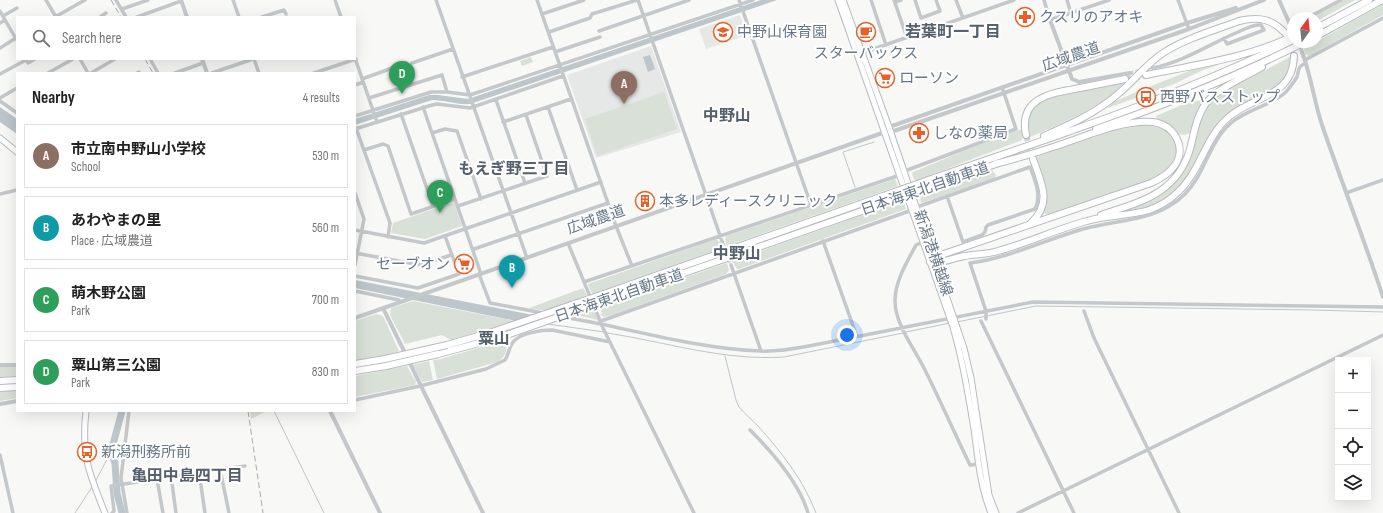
<!DOCTYPE html>
<html lang="en">
<head>
<meta charset="utf-8">
<style>
  body { margin:0; font-family:"Sofia Sans Condensed","Noto Sans JP",sans-serif; background:#f6f6f6; color:#222 }
  .controls { position:absolute; right:12px; bottom:12px; display:grid; overflow:hidden; border-radius:0px; box-shadow:0 4px 16px #0002 }
  .controls button { width:36px; height:36px; display:grid; place-items:center; padding:0; border:0; border-bottom:1px solid #e0e0e0; background:#fff; color:#222; font:20px sans-serif }
  .compass { position:absolute; left:1287px; top:12px; width:36px; height:36px; border-radius:50%; background:#fff; box-shadow:0 4px 16px #0002; rotate:15deg }
  .you { position:absolute; left:847px; top:335px; width:14px; height:14px; margin:-10px; border:3px solid #fff; border-radius:50%; background:#1a73e8; box-shadow:0 0 0 6px #1a73e833 }
  .badge { display:grid; place-items:center; width:26px; height:26px; border-radius:50%; background:#d93025; color:#fff; font-size:13px; font-weight:700 }
  .pin { position:absolute; translate:-50% -33px; filter:drop-shadow(0 1px 2px #0008) }
  .pin::after { content:''; position:absolute; top:21px; width:14px; height:12px; background:inherit; clip-path:polygon(0 0,100% 0,50% 100%) }
  .list { margin:0; padding:0; list-style:none }
  h2 { display:flex; justify-content:space-between; align-items:center; height:52px; margin:0; padding:0 16px; font-size:17px }
  h2 small { font-size:13px; font-weight:400; color:#767676 }
  .list li { display:grid; grid-template-columns:26px 1fr auto; gap:12px; align-items:center; box-sizing:border-box; height:64px; margin:0 8px 8px; padding:0 8px; border:1px solid #e0e0e0; border-radius:0px }
  .list b { display:block; font-size:15px; white-space:nowrap }
  .list p { margin:0; font-size:13px; white-space:nowrap; color:#767676 }
  .list em { font-size:13px; font-style:normal; color:#767676 }
  .icon { flex:none; width:22px; height:22px; fill:none; stroke:currentColor; stroke-width:2; stroke-linecap:round; stroke-linejoin:round }
  .map { position:relative; flex:none; width:1383px; height:513px; overflow:hidden }
  .search { position:absolute; background:#fff; box-shadow:0 4px 16px #0002; left:16px; top:16px; width:340px; height:44px; display:flex; align-items:center; gap:10px; box-sizing:border-box; padding:0 14px; border-radius:0px; color:#767676; font-size:15px }
  .panel { position:absolute; background:#fff; box-shadow:0 4px 16px #0002; left:16px; top:72px; width:340px; height:340px; border-radius:0px }
  .map>svg:first-child { display:block }
  .built { fill:#e6e7e7 }
  .green { fill:#d9e0d7 }
  .water { fill:#bcc6cb }
  .lines { fill:none; stroke-linecap:round; stroke-linejoin:round }
  .stream { stroke:#bcc6cb; stroke-width:1 }
  .river { stroke:#bcc6cb; stroke-width:7 }
  .minor-tunnel { stroke:#ccd1d5; stroke-width:3.5; stroke-dasharray:3.5 2; stroke-linecap:butt }
  .tertiary-tunnel { stroke:#ccd1d5; stroke-width:4; stroke-dasharray:4 2; stroke-linecap:butt }
  .motorway-tunnel { stroke:#ccd1d5; stroke-width:6; stroke-dasharray:6 3; stroke-linecap:butt }
  .primary-casing { stroke:#b7bbbf; stroke-width:7 }
  .motorway-casing { stroke:#b7babe; stroke-width:8 }
  .minor { stroke:#c4c8cb; stroke-width:3.5 }
  .tertiary { stroke:#c4c8cb; stroke-width:4 }
  .primary { stroke:#fff; stroke-width:5 }
  .motorway { stroke:#fff; stroke-width:6 }
  .rail { stroke:#a6acb2; stroke-width:1; stroke-dasharray:6 3; stroke-linecap:butt }
  .motorway-bridge-casing { stroke:#b7babe; stroke-width:8; stroke-linecap:butt }
  .motorway-bridge { stroke:#fff; stroke-width:6 }
  .labels { text-anchor:middle; dominant-baseline:central; stroke-width:4; stroke-linejoin:round; paint-order:stroke }
  .poi-label { font-size:15px; fill:#677787; stroke:#fff; text-anchor:start }
  .street-label { font-size:15px; fill:#677787; stroke:#fff }
  .neighbourhood-label { font-size:16px; font-weight:bold; fill:#55606c; stroke:#fff }
</style>
</head>
<body>
<div class="map">
<svg width="1383" height="513" viewBox="0 0 1383 513">
  <rect width="100%" height="100%" fill="#f8f8f6"/>
  <path class="built" d="M740,15l7,20 -41,14 -7,-20z
    M651,46l30,86 -85,26 -29,-83z"/>
  <path class="green" d="M1343,0h12l-38,21v-3h-8z
    M1383,4v11l-74,41 -4,-2 -1,-5z
    M531,57l2,5 -11,4 -2,-5z
    M1290,57c2,36 -41,39 -63,58 -13,11 -20,26 -27,41 -17,35 -40,54 -80,57l32,-14 15,-10 11,-11 23,-62 8,-13 11,-9z
    M1217,63l1,2 -15,5 -29,14 -66,24 -1,-2 4,-3 30,-13 61,-24z
    M1127,82c-28,26 -62,40 -97,55 -4,-24 1,-31 22,-41z
    M664,92l13,37 -80,27 -12,-37z
    M1201,100l3,4 -13,29 -7,2 -6,-1c-4,-8 -12,-11 -21,-14l-1,-4 28,-12z
    M1145,125c19,1 36,10 31,31 -1,4 -3,9 -6,11 -12,14 -40,21 -58,27 -21,7 -42,14 -64,21l-4,-2c8,-18 -1,-39 -8,-56l79,-27z
    M1022,129v11l-107,41 -3,-7 1,-2 48,-20z
    M992,170l4,5 -2,4 -63,21 -10,3 -1,-7z
    M895,179l3,7 -171,60 -2,-6 1,-4z
    M902,201h1l3,8 -167,60h-2l-5,-8z
    M454,202l8,24 -37,13 -34,-6 2,-10z
    M716,239l4,3 2,6 -130,46 -4,-10z
    M727,263l2,7 -3,4 -111,40 -11,3 -4,-2 2,-1 -2,-7z
    M583,288l4,7c-12,6 -33,16 -45,15 -5,0 -9,-1 -13,-2z
    M413,301l102,20 -64,19 -9,-5 -37,9 -15,-29 1,-7z
    M593,309l5,11 -22,-5z
    M376,314l7,2 16,35 -15,5 -29,5v-40z
    M506,340c2,9 0,17 -9,22l-60,17 -4,-19 7,-1z
    M429,361l4,19 -11,2 -9,-17z
    M3,366h14v10l-17,1v-10z
    M407,366l9,16 -1,3 -60,12v-21z
    M17,390v8l-17,3v-9z
    M250,411h17l-16,8z"/>
  <path class="water" d="M761,0h16l-307,104c-13,1 -25,-4 -38,-4l-77,25v-6l74,-24h9l30,4z
    M650,55l5,14 -7,3 -5,-15z
    M0,107l17,12v15l-17,-12z
    M355,280l178,35 -17,6 -161,-33z"/>
  <g class="lines">
    <path class="stream" d="M855,187l-12,-35 31,-10
      M957,322l79,-16 278,4 69,2
      M548,324l56,8
      M906,332l44,-9
      M607,333c59,9 116,28 177,24l119,-24
      M725,356l11,44 3,7c6,7 13,13 19,19 24,27 45,53 58,87
      M274,411l50,102
      M95,482l16,-30
      M75,513l17,-26"/>
    <path class="river" d="M122,411l-11,41 4,11 2,30 5,20"/>
    <path class="minor-tunnel" d="M1130,73l22,-5
      M723,244l8,21"/>
    <path class="tertiary-tunnel" d="M1298,42l4,10"/>
    <path class="motorway-tunnel" d="M1125,79l21,-4
      M1026,135l7,22"/>
    <g class="primary-casing">
      <path id="primary" d="M838,0l115,327c10,35 15,66 21,102 4,29 6,57 17,84
        M843,0l46,127 75,221 7,30 18,117 7,18
        M0,138l17,14
        M86,411c-5,43 3,63 19,102"/>
    </g>
    <g class="motorway-casing">
      <path id="motorway" d="M1317,28l52,-28
        M1317,36l65,-36
        M1146,75c50,-10 101,-17 147,-39
        M1096,129c72,-25 141,-53 209,-87
        M1026,135c-8,-38 26,-42 54,-47 15,-3 30,-6 45,-9
        M1044,136c27,-12 52,-23 74,-42 16,-13 28,-30 45,-41 21,-14 52,-23 76,-32 21,-5 34,-2 49,15
        M995,164c20,-5 41,-11 61,-18 28,-9 68,-27 97,-24 21,3 34,25 22,43 -6,9 -15,14 -24,18l-216,74 -5,5c11,2 20,-3 30,-5 12,-3 25,-2 38,-6 30,-8 59,-22 89,-30 20,-6 42,-5 62,-11 11,-4 21,-10 29,-18 23,-21 27,-56 52,-76 26,-21 63,-19 64,-60
        M920,183c126,-44 254,-84 373,-143
        M923,189l76,-26
        M1101,215c39,-13 76,-21 89,-66 4,-15 6,-32 16,-46 12,-15 39,-26 56,-36
        M1031,223c22,-20 10,-41 2,-64
        M595,297l305,-107
        M598,303l304,-106
        M447,345l45,-13
        M438,354l60,-16
        M355,364l30,-5
        M355,371l31,-5
        M0,381l17,-1
        M0,388l17,-1"/>
    </g>
    <path class="minor" d="M46,0l10,17
      M116,0l10,17
      M233,0l6,17
      M335,0l6,17
      M436,0l91,258
      M537,0l79,226 16,40
      M638,0l85,244
      M739,0l72,205
      M871,0l15,45
      M894,0l13,38
      M915,0l6,18 19,-7 -4,-11
      M956,0l7,18
      M1044,0l6,20 59,-20
      M1067,0l4,13
      M1178,0l11,29
      M895,2l6,-2
      M122,9l26,-9
      M0,11l16,28
      M542,14l42,-14
      M3,16l14,-8
      M55,17l30,-17
      M100,17l6,-4
      M137,17l44,-16
      M262,17l22,-7 2,4
      M1307,18l34,-18
      M0,23l5,-3
      M599,31l90,-31
      M549,32l41,-14 2,-4 45,-14
      M0,48l16,-10
      M555,52l45,-15
      M862,53l152,-53
      M355,58l22,64
      M80,59l8,14
      M150,59l8,14
      M254,59l5,14
      M1305,60l78,-42
      M412,63l41,-14
      M1152,68c29,-5 58,-24 86,-36 7,-3 15,-8 23,-7l3,5 -37,14 -3,-6
      M48,73l25,-14
      M91,73l24,-14
      M137,73l2,-1
      M175,73l28,-10
      M212,73l41,-14
      M314,73l42,-14
      M0,74l26,-14 2,3 7,-4
      M462,77l91,-30
      M362,79l44,-16
      M355,85l8,-3
      M0,98l17,-10
      M369,98l73,-23 5,17
      M496,100l29,83
      M0,101l17,12
      M423,107l58,167
      M548,107l29,83
      M401,114l32,92
      M355,116l76,-24h16l23,3 283,-95
      M503,122l68,-23
      M356,128l34,95 -2,14
      M355,129l77,-24 5,-1 33,4 93,-32
      M432,133l13,-4 12,2 24,68
      M364,150l19,-6 5,2 23,68 44,-15
      M905,171l111,-42 -13,-39
      M355,193l9,26 -9,46
      M1346,193l37,-13
      M0,194l17,-4
      M458,206l89,-30 -21,-61
      M917,207l113,-40c5,13 12,29 5,42l-47,16 -2,2 -1,5 -3,3 -19,7 -16,-46
      M355,230l69,13 177,-61
      M823,241l34,96
      M923,242l-7,3c-9,17 -21,36 -21,56 0,23 19,47 29,67 16,32 30,64 46,97l9,-1
      M568,243l35,85 91,185
      M474,249l134,-46
      M355,253l66,12 30,-10
      M731,265l30,86
      M479,274l11,29c37,7 74,14 111,21 52,11 106,25 159,27 17,1 33,-2 49,-5l224,-44 350,5
      M355,276l63,12 41,-14 -14,-38
      M584,282l316,-107
      M355,291l44,9
      M1084,311l10,27 85,175
      M986,319v-8l-16,-48c39,-5 75,-23 113,-34 36,-10 74,-7 102,-35 20,-20 24,-52 46,-71 16,-14 40,-17 55,-31 4,-5 8,-10 11,-15 1,-3 1,-9 4,-11 1,-1 5,-3 5,-3
      M601,321l311,-111
      M981,321l93,192
      M355,400l65,-14 66,-17 19,-9c4,-6 4,-15 10,-20 7,-7 27,-10 37,-10l58,12
      M750,430c22,22 49,52 58,83
      M0,455l13,58
      M220,469l9,44
      M199,472l6,41
      M171,476l5,37
      M157,479l6,34
      M112,513l2,-2 -3,-25 134,-20
      M127,513l-6,-35 8,-67
      M1018,513l365,-178"/>
    <path class="tertiary" d="M181,0l6,17
      M1279,0l14,31
      M1050,20l22,59 7,3 51,-9
      M1302,52c9,23 12,49 20,73 20,58 42,114 61,172
      M202,59l5,14
      M888,128l1,-1 298,-104 49,-15
      M383,308l100,205
      M355,318l530,-186h6l298,-103 75,-29
      M0,365h17
      M0,404l17,-3
      M330,411l50,102"/>
    <use href="#primary" class="primary"/>
    <use href="#motorway" class="motorway"/>
    <path class="rail" d="M111,0l10,17
      M145,59l8,14
      M248,411l15,102"/>
    <g class="motorway-bridge-casing">
      <path id="motorway-bridge" d="M900,190l20,-7
        M902,197l21,-8
        M492,332l103,-35
        M498,338l100,-35
        M385,359l62,-14
        M386,366l52,-12"/>
    </g>
    <use href="#motorway-bridge" class="motorway-bridge"/>
  </g>
  <defs>
    <g id="pharmacy-ring" transform="scale(1)"><circle r="9.5" fill="#fff" stroke="#e66028" stroke-width="1.5"/><path d="M-2-6h4v4h4v4h-4v4h-4v-4h-4v-4h4Z" fill="#e66028"/></g>
    <g id="school-ring" transform="scale(1)"><circle r="9.5" fill="#fff" stroke="#e66028" stroke-width="1.5"/><path d="M0-5L7-2L0 1L-7-2ZM-4 1L0 2.5L4 1V4Q0 6-4 4Z" fill="#e66028"/></g>
    <g id="cafe-ring" transform="scale(1)"><circle r="9.5" fill="#fff" stroke="#e66028" stroke-width="1.5"/><path d="M-5.5-4.5H6V0H3Q3 3.5 0 3.5H-2.5Q-5.5 3.5-5.5 0ZM3-3.2v2h1.7v-2ZM-6 4.5H4V6H-6Z" fill="#e66028"/></g>
    <g id="supermarket-ring" transform="scale(1)"><circle r="9.5" fill="#fff" stroke="#e66028" stroke-width="1.5"/><path d="M-6-5.5h2.5l.6 2H6L4.5 2H-2.5L-4.4-4H-6ZM-1.5 3.2a1.3 1.3 0 1 0 .1 0ZM3 3.2a1.3 1.3 0 1 0 .1 0Z" fill="#e66028"/></g>
    <g id="bus-ring" transform="scale(1)"><circle r="9.5" fill="#fff" stroke="#e66028" stroke-width="1.5"/><path d="M-5-6H5V4H4V6H2V4H-2V6H-4V4H-5ZM-3.5-4V0h7V-4ZM-3.5 1.2v1.5H-2V1.2ZM2 1.2v1.5H3.5V1.2Z" fill="#e66028"/></g>
    <g id="building-ring" transform="scale(1)"><circle r="9.5" fill="#fff" stroke="#e66028" stroke-width="1.5"/><path d="M-4-6H4V6H1V3H-1V6H-4ZM-2.5-4.3h1.7v1.8h-1.7ZM.8-4.3h1.7v1.8H.8ZM-2.5-1h1.7V.8h-1.7ZM.8-1h1.7V.8H.8Z" fill="#e66028"/></g>
  </defs>
  <g fill-rule="evenodd">
    <use href="#pharmacy-ring" x="1025" y="17"/>
    <use href="#school-ring" x="723" y="32"/>
    <use href="#cafe-ring" x="866" y="32"/>
    <use href="#supermarket-ring" x="885" y="78"/>
    <use href="#bus-ring" x="1146" y="97"/>
    <use href="#pharmacy-ring" x="919" y="133"/>
    <use href="#building-ring" x="645" y="201"/>
    <use href="#supermarket-ring" x="464" y="264"/>
    <use href="#bus-ring" x="87" y="452"/>
  </g>
  <g class="labels">
    <g class="poi-label">
      <text x="1039" y="17">クスリのアオキ</text>
      <text x="737" y="32">中野山保育園</text>
      <text x="866" y="53" text-anchor="middle">スターバックス</text>
      <text x="899" y="78">ローソン</text>
      <text x="1160" y="97">西野バスストップ</text>
      <text x="933" y="133">しなの薬局</text>
      <text x="659" y="201">本多レディースクリニック</text>
      <text x="450" y="264" text-anchor="end">セーブオン</text>
      <text x="101" y="452">新潟刑務所前</text>
    </g>
    <g class="street-label">
      <text transform="translate(1071 57) rotate(-19)">広域農道</text>
      <text transform="translate(925 189) rotate(-19)">日本海東北自動車道</text>
      <text transform="translate(596 220) rotate(-19)">広域農道</text>
      <text transform="translate(933 253) rotate(71)">新潟港横越線</text>
      <text transform="translate(619 296) rotate(-19)">日本海東北自動車道</text>
    </g>
    <g class="neighbourhood-label">
      <text x="953" y="32">若葉町一丁目</text>
      <text x="727" y="116">中野山</text>
      <text x="514" y="169">もえぎ野三丁目</text>
      <text x="737" y="254">中野山</text>
      <text x="494" y="339">粟山</text>
      <text x="187" y="476">亀田中島四丁目</text>
    </g>
  </g>
</svg>
<div class="controls">
<button>+</button>
<button>−</button>
<button><svg class="icon" aria-label="locate" viewBox="0 0 24 24"><circle cx="12" cy="12" r="6"/><path d="M12 2v4M12 18v4M2 12h4M18 12h4"/></svg></button>
<button><svg class="icon" aria-label="layers" viewBox="0 0 24 24"><path d="M12 4l9 5-9 5-9-5zM3 14l9 5 9-5"/></svg></button>
</div>
<svg class="compass" viewBox="-18 -18 36 36"><path d="M0-13l5 13h-10z" fill="#e53935"/><path d="M0 13l5-13h-10z" fill="#767676"/></svg>
<div class="you"></div>
<div class="pin badge" style="left:624px;top:104px;background:#8d6e63">A</div>
<div class="pin badge" style="left:512px;top:288px;background:#0f9aa8">B</div>
<div class="pin badge" style="left:440px;top:213px;background:#2e9e5b">C</div>
<div class="pin badge" style="left:402px;top:94px;background:#2e9e5b">D</div>
<div class="search"><svg class="icon" aria-label="search" viewBox="0 0 24 24"><circle cx="10" cy="10" r="6"/><path d="M15 15l6 6"/></svg>Search here</div>
<section class="panel">
<h2>Nearby<small>4 results</small></h2>
<ul class="list">
<li><span class="badge" style="background:#8d6e63">A</span><div><b>市立南中野山小学校</b><p>School</p></div><em>530 m</em></li>
<li><span class="badge" style="background:#0f9aa8">B</span><div><b>あわやまの里</b><p>Place · 広域農道</p></div><em>560 m</em></li>
<li><span class="badge" style="background:#2e9e5b">C</span><div><b>萌木野公園</b><p>Park</p></div><em>700 m</em></li>
<li><span class="badge" style="background:#2e9e5b">D</span><div><b>粟山第三公園</b><p>Park</p></div><em>830 m</em></li>
</ul>
</section>
</div>
</body>
</html>
